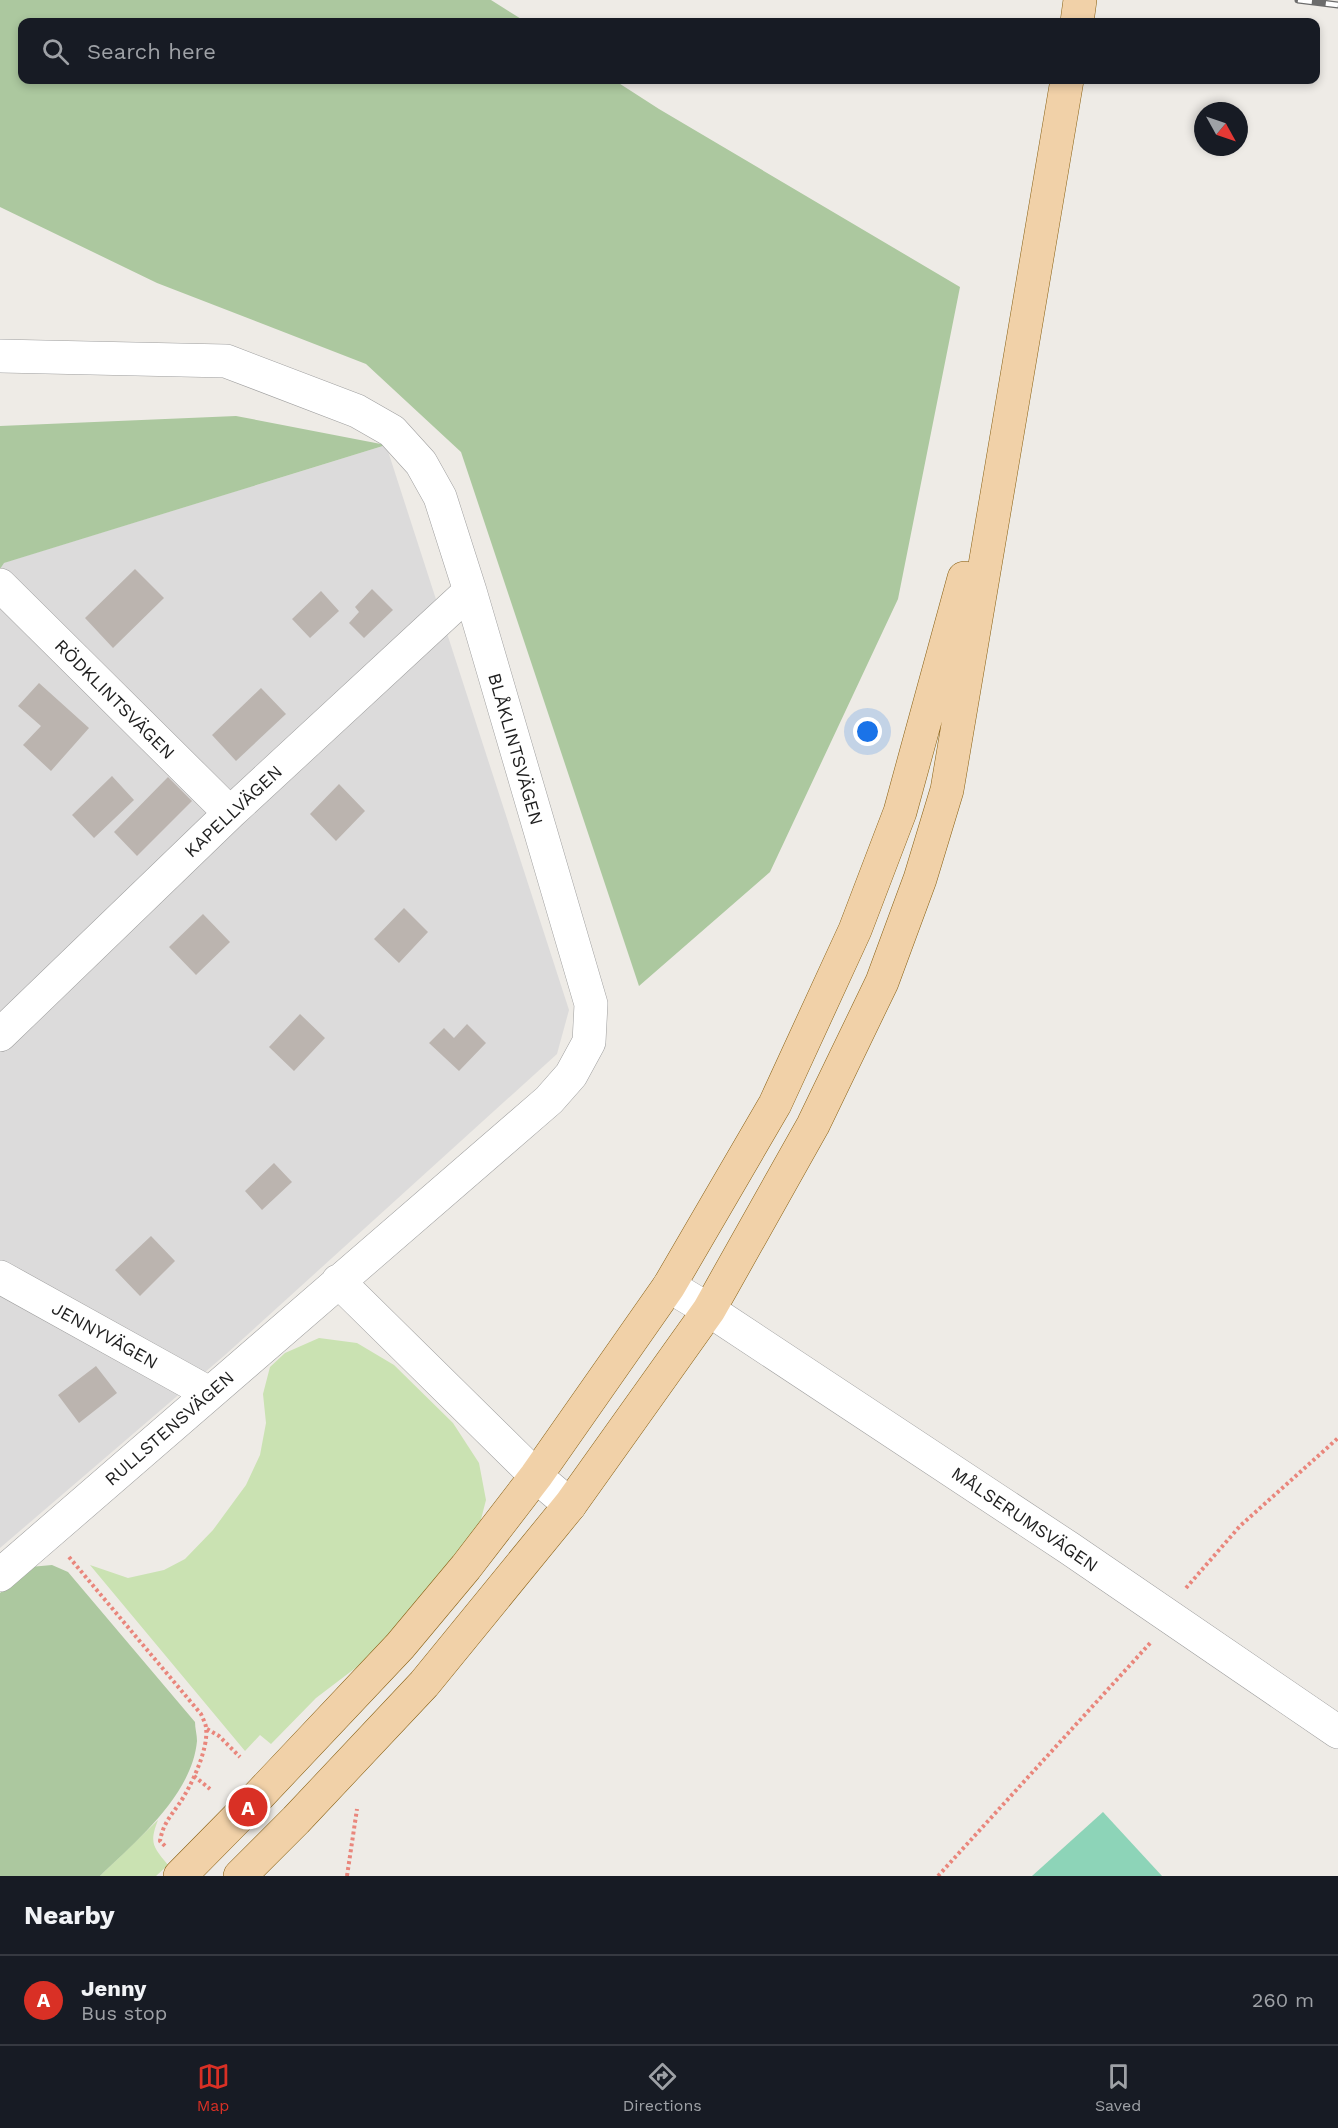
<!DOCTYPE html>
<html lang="en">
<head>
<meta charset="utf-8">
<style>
  body { margin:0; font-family:"Work Sans",sans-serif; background:#20242c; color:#f1f3f6 }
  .compass { position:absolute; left:1194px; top:102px; width:54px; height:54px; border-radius:50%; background:#171b24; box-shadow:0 3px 9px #0003; rotate:130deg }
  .you { position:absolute; left:868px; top:732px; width:21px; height:21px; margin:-15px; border:4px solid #fff; border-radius:50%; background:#1a73e8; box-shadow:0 0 0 9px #1a73e833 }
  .badge { display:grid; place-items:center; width:39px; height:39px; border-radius:50%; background:#d93025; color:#fff; font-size:20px; font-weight:700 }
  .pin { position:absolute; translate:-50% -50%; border:3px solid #fff; box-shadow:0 2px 6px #0006 }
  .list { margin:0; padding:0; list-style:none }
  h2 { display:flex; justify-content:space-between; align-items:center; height:78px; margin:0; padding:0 24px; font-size:26px }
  h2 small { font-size:20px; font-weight:400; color:#9ea1a6 }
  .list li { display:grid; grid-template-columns:39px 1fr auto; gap:18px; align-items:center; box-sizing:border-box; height:90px; padding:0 24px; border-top:2px solid #363941 }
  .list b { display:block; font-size:22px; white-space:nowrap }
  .list p { margin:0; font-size:20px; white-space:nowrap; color:#9ea1a6 }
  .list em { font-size:20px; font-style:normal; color:#9ea1a6 }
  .icon { flex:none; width:33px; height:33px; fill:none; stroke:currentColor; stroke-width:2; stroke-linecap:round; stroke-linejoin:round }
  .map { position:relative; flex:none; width:1338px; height:1876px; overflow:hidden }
  .search { position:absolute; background:#171b24; box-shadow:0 3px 9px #0003; left:18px; right:18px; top:18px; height:66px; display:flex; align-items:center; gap:15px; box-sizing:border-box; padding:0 21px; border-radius:12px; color:#9ea1a6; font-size:22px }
  .sheet { height:168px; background:#171b24 }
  nav { display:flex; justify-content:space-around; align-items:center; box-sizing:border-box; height:84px; border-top:2px solid #363941; background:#171b24; font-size:16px; color:#9ea1a6 }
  nav a { display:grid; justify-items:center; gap:3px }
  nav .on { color:#d93025 }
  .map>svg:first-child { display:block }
  .residential { fill:#dcdbdb }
  .grass { fill:#cae2b2 }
  .forest { fill:#acc89f }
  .pitch { fill:#8dd4b8 }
  .building { fill:#bbb4af }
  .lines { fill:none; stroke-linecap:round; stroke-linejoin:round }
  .minor-casing { stroke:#9f9f9f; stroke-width:34 }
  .major-casing { stroke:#875f12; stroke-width:34 }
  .path { stroke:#e9867c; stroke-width:4; stroke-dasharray:3 3; stroke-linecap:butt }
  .minor { stroke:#fff; stroke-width:33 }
  .major { stroke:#f1d1a8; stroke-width:33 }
  .rail-casing { stroke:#6c6c6c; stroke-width:7 }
  .rail { stroke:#fff; stroke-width:4.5; stroke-dasharray:14; stroke-linecap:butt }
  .labels { text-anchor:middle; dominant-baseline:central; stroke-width:5; stroke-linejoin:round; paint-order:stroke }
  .street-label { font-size:18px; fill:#1e1e1e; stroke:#fff }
</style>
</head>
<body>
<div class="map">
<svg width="1338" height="1876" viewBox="0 0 1338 1876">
  <rect width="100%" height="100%" fill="#eeebe6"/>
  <path class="residential" d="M386,445l183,565 -12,44 -332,301 -225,193v-979l3,-6z"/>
  <path class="grass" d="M319,1338l38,5 37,22 59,58 26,40 7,37 -7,27 -54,68 -59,65 -50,38 -45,46 -11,-9 -15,16 -155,-186 38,13 36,-8 21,-11 28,-29 33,-45 14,-30 6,-32 -3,-29 7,-27 15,-14z
    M158,1820c-9,23 -5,27 10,45l-12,11h-56z"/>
  <path class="forest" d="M0,0h491l35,22h-504v58h592l45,29 301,178 -62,312 -128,273 -131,114 -178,-534 -95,-88 -209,-81 -157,-76z
    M236,416l150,29 -382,118 -4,6v-143z
    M52,1565l16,7 127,150c0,6 2,13 2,19 -5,54 -60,99 -97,135h-100v-283l30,-26z"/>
  <path class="pitch" d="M1103,1812l59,64h-130z"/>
  <path class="building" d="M135,569l29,29 -51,50 -28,-30z
    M372,589l21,21 -29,28 -15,-15 10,-11 -4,-5z
    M321,591l18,20 -29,27 -18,-19z
    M39,683l50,45 -38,43 -28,-26 18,-19 -23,-20z
    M261,688l25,26 -50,47 -24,-26z
    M112,776l22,24 -40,38 -22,-23z
    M168,777l24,24 -55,55 -23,-24z
    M339,784l26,27 -29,30 -26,-27z
    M404,908l24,24 -29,31 -25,-24z
    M203,914l27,28 -34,33 -27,-28z
    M300,1014l25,24 -31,33 -25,-24z
    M467,1024l19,19 -27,28 -30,-28 15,-15 10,10z
    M274,1163l18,19 -30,28 -17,-19z
    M151,1236l24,25 -35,35 -25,-26z
    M96,1366l21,27 -38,30 -21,-28z"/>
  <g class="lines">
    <g class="minor-casing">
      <path id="minor" d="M0,356l226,5 131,50 35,20 29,32 19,34 30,94 121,413 -2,38 -18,33 -22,25 -549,475
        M0,585l230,228
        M0,1035l230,-222 240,-222
        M0,1277l209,116
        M338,1281l198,195 34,29
        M669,1286l40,24 360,238 269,184"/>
    </g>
    <g class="major-casing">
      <path id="major" d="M1077,22l3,-22
        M180,1876l68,-69 152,-161 66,-79 70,-91 133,-190 106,-182 80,-174 45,-118 64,-234
        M240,1876l56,-56 128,-136 146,-179 139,-195 104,-185 69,-143 38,-103 27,-89 120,-710"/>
    </g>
    <path class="path" d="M69,1557l132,157c2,5 5,10 5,14 3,20 -15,59 -27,76 -9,13 -16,20 -19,37l5,5
      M1186,1588l54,-62 98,-88
      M207,1729l12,7 21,21
      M194,1776l16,13
      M347,1876l10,-67
      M938,1876l214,-235"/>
    <use href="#minor" class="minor"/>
    <use href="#major" class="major"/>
    <g class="rail-casing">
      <path id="rail" d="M1298,0l40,5"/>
    </g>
    <use href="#rail" class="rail"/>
  </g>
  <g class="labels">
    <g class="street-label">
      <text transform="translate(115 699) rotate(45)">RÖDKLINTSVÄGEN</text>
      <text transform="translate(516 749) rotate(74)">BLÅKLINTSVÄGEN</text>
      <text transform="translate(233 811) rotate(-43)">KAPELLVÄGEN</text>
      <text transform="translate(105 1335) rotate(29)">JENNYVÄGEN</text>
      <text transform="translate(169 1428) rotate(-41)">RULLSTENSVÄGEN</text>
      <text transform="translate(1025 1519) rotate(34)">MÅLSERUMSVÄGEN</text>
    </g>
  </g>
</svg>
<svg class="compass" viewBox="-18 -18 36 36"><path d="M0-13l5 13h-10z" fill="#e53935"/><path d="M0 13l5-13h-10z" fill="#9ea1a6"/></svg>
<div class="you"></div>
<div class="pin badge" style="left:248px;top:1807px">A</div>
<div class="search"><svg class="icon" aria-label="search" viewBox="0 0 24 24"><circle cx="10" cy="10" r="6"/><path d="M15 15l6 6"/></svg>Search here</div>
</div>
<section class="sheet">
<h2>Nearby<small></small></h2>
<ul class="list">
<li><span class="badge">A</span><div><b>Jenny</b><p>Bus stop</p></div><em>260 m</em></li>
</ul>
</section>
<nav>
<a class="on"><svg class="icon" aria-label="map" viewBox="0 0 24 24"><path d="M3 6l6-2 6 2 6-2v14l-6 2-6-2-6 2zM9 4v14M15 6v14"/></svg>Map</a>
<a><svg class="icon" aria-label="directions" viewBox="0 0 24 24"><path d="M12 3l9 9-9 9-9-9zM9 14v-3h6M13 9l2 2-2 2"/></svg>Directions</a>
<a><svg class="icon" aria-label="saved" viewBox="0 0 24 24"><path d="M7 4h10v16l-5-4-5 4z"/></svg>Saved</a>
</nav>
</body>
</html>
